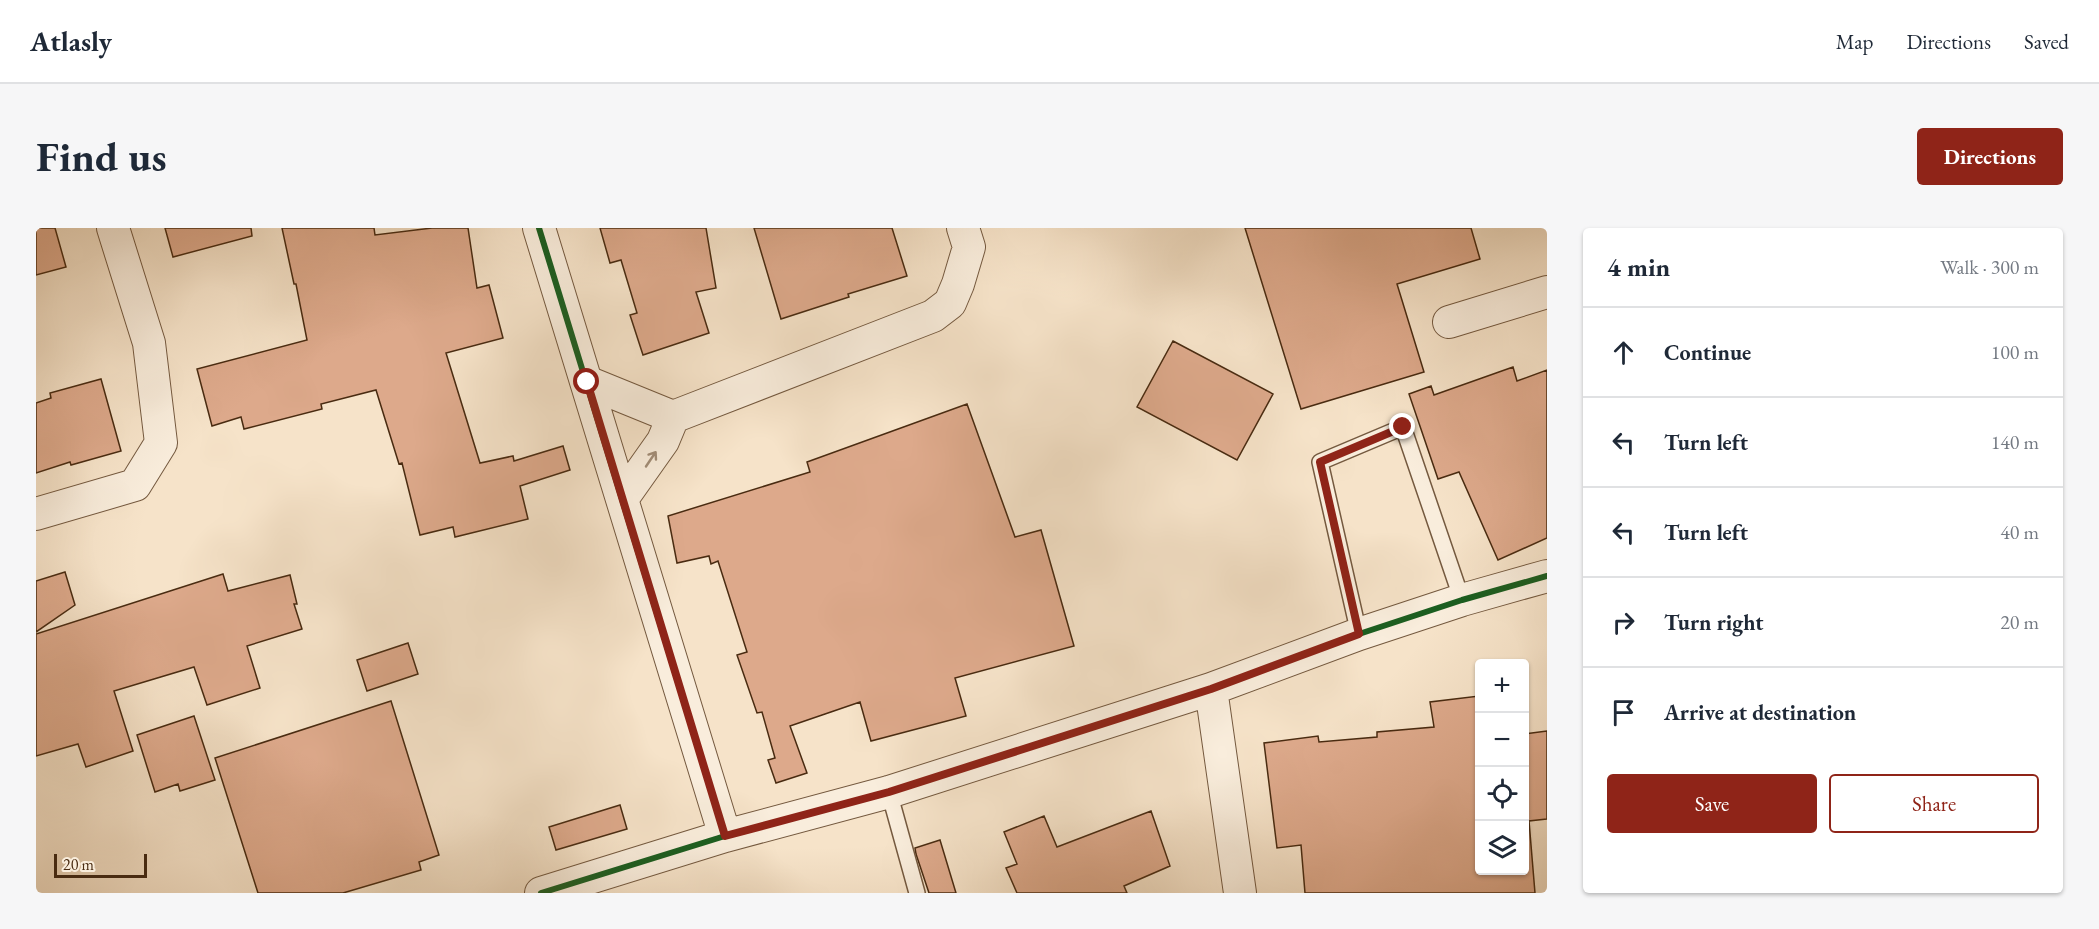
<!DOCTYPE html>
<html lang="en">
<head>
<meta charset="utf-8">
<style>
  body { margin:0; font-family:"EB Garamond",serif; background:#f6f6f7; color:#1f2937 }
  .controls { position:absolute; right:18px; bottom:18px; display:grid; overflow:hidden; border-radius:6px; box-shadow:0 2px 4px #0004 }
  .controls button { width:54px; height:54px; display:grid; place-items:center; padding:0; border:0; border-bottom:2px solid #e0e1e3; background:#fff; color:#1f2937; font:30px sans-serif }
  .scale { position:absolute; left:18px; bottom:15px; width:93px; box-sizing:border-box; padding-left:6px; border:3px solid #492b11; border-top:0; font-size:16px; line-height:21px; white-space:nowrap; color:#492b11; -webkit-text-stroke:4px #f9eddc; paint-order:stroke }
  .stop { position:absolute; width:18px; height:18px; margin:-14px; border:4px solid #8f2418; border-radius:50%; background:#fff }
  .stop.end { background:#8f2418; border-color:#fff; box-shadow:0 2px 6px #0008 }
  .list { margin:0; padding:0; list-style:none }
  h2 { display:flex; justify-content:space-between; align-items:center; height:78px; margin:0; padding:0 24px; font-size:26px }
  h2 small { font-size:20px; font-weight:400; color:#747a83 }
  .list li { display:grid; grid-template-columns:39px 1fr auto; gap:18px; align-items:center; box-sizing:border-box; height:90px; padding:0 24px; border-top:2px solid #e0e1e3 }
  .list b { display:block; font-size:22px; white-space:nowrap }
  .list em { font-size:20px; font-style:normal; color:#747a83 }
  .actions { display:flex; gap:12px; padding:18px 24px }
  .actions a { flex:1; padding:14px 0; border:2px solid #8f2418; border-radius:6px; text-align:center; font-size:21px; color:#8f2418 }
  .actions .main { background:#8f2418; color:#fff }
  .icon { flex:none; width:33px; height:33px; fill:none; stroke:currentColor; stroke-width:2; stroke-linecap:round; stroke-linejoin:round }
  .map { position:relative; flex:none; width:1511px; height:665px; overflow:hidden; border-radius:6px }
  header { display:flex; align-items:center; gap:36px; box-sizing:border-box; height:84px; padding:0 30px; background:#fff; border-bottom:2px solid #e0e1e3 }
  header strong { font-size:28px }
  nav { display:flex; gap:33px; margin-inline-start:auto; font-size:21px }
  .intro { display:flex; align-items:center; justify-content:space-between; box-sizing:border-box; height:144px; padding:0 36px }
  h1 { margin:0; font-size:42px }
  .button { padding:15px 27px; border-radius:6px; background:#8f2418; color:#fff; font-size:21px; font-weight:700 }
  main { display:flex; gap:36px; padding:0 36px }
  aside { flex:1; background:#fff; border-radius:6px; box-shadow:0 2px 4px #0004 }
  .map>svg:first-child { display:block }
  .building { fill:#dda98b; stroke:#492b11; stroke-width:1.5 }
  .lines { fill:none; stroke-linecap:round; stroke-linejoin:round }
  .lane-casing { stroke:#74593f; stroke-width:18 }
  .street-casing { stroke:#74593f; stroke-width:34 }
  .lane { stroke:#f9eddc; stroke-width:15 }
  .street { stroke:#f9eddc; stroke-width:32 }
  .cycleway-casing { stroke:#f9eddc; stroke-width:10 }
  .cycleway { stroke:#1b5e20; stroke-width:6 }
  .oneway { stroke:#a18c76 }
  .route { stroke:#8f2418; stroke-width:8 }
</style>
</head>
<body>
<header>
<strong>Atlasly</strong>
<nav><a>Map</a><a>Directions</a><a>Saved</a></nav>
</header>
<div class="intro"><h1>Find us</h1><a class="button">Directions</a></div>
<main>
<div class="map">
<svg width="1511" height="665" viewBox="0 0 1511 665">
  <rect width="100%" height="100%" fill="#f6e3c9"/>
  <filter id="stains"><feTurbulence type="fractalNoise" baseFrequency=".00333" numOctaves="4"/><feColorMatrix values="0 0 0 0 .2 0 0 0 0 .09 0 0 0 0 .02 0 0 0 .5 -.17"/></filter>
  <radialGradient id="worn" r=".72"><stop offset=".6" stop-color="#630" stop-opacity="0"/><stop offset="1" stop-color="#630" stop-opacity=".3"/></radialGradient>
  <path class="building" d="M0,0h19l11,39 -30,8z
    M129,0h86l1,8 -79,21z
    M246,0h92l1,7 57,-7h36l9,60 12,-3 14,53 -57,15 34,110 33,-7 1,5 49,-15 7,24 -50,16 8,33 -73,18 -2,-10 -33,8 -18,-72 -3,1 -23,-74 -55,14 1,5 -78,20 -3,-12 -29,9 -15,-57 110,-29 -11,-56h-2z
    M564,0h106l10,60 -20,4 13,41 -66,22 -13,-40 7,-2 -16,-53 -11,3z
    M718,0h138l15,48 -59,18 1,3 -68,22z
    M1209,0h226l9,31 -83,25 27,88 -123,37z
    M1137,113l100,53 -36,66 -100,-53z
    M1477,139l4,14 30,-11v168l-49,22 -39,-88 -21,7 -29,-85 22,-8 3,9z
    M65,151l20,72 -50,14 -1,-3 -34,11v-70l15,-5 -1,-5z
    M931,176l48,133 26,-7 33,116 -119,32 11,38 -95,25 -11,-39 -70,24 17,47 -31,10 -8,-23 7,-2 -13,-46 -5,1 -20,-58 10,-3 -29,-91 -7,3 -2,-8 -32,7 -9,-47 142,-44 -3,-10z
    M29,344l10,33 -39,27v-51z
    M187,346l5,17 62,-16 7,29h-3l8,25 -55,17 13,42 -53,17 -13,-38 -80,24 19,60 -47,16 -8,-23 -42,12v-122z
    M372,415l10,31 -51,17 -10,-31z
    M1443,468v174h45v-136l23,-3v88l-18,2 6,72h-230l-4,-48 -24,3 -13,-105 54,-7 1,6 58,-5v-5l57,-5 -4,-25z
    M355,473l48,154 -20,7 2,8 -78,23h-85l-43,-135z
    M158,488l21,64 -35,11 -2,-7 -23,8 -18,-57z
    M584,577l7,24 -71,21 -7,-23z
    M1115,583l19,55 -46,20 3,7h-110l-11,-25 11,-4 -13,-32 40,-16 13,31z
    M904,612l16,53h-27l-13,-39 -1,-6z"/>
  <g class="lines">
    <g class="lane-casing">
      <path id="lane" d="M1323,406l-39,-172 83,-35 59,173
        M853,564l28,101"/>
    </g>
    <g class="street-casing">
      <path id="street" d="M503,0l186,608
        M1413,94l98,-30
        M551,154l86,35 260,-101 17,-13 8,-19 11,-37 -6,-19
        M586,271l41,-58 10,-24
        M0,286l99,-29 26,-42 -12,-100 -36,-115
        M1175,461l29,204
        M505,665l184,-57 164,-44 322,-103 148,-55 103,-34 85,-24"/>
    </g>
    <use href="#lane" class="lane"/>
    <use href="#street" class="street"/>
    <g class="cycleway-casing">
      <path id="cycleway" d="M503,0l186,608
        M505,665l184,-57 164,-44 322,-103 148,-55 103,-34 85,-24"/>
    </g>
    <use href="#cycleway" class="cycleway"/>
  </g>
  <defs><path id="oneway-shaft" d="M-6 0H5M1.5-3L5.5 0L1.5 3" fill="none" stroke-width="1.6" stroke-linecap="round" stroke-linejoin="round" transform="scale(1.5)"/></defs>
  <use class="oneway" href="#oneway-shaft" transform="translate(615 231) rotate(-56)"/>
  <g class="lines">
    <path class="route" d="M551,154l138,454 164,-44 322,-103 148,-55 -39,-172 83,-35"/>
  </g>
  <rect width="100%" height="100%" filter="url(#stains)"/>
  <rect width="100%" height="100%" fill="url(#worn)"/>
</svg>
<div class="controls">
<button>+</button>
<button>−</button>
<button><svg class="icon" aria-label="locate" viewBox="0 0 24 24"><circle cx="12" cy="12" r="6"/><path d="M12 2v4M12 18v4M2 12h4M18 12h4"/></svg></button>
<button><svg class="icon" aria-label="layers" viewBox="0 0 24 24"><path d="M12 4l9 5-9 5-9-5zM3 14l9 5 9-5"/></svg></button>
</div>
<div class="scale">20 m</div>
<div class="stop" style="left:551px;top:154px"></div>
<div class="stop end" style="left:1367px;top:199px"></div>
</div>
<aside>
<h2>4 min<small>Walk · 300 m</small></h2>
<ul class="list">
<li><svg class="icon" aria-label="ahead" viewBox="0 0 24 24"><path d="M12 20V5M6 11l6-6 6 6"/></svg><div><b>Continue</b></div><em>100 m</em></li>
<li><svg class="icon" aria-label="left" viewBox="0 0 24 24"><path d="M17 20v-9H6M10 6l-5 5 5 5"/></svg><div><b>Turn left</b></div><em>140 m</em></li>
<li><svg class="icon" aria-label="left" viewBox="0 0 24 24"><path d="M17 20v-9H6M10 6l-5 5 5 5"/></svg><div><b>Turn left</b></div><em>40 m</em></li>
<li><svg class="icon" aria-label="right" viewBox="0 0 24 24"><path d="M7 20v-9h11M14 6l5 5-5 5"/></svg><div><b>Turn right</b></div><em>20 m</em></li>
<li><svg class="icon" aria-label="arrive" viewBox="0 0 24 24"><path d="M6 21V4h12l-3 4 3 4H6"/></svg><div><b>Arrive at destination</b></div></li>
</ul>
<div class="actions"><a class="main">Save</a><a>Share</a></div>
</aside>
</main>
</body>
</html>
